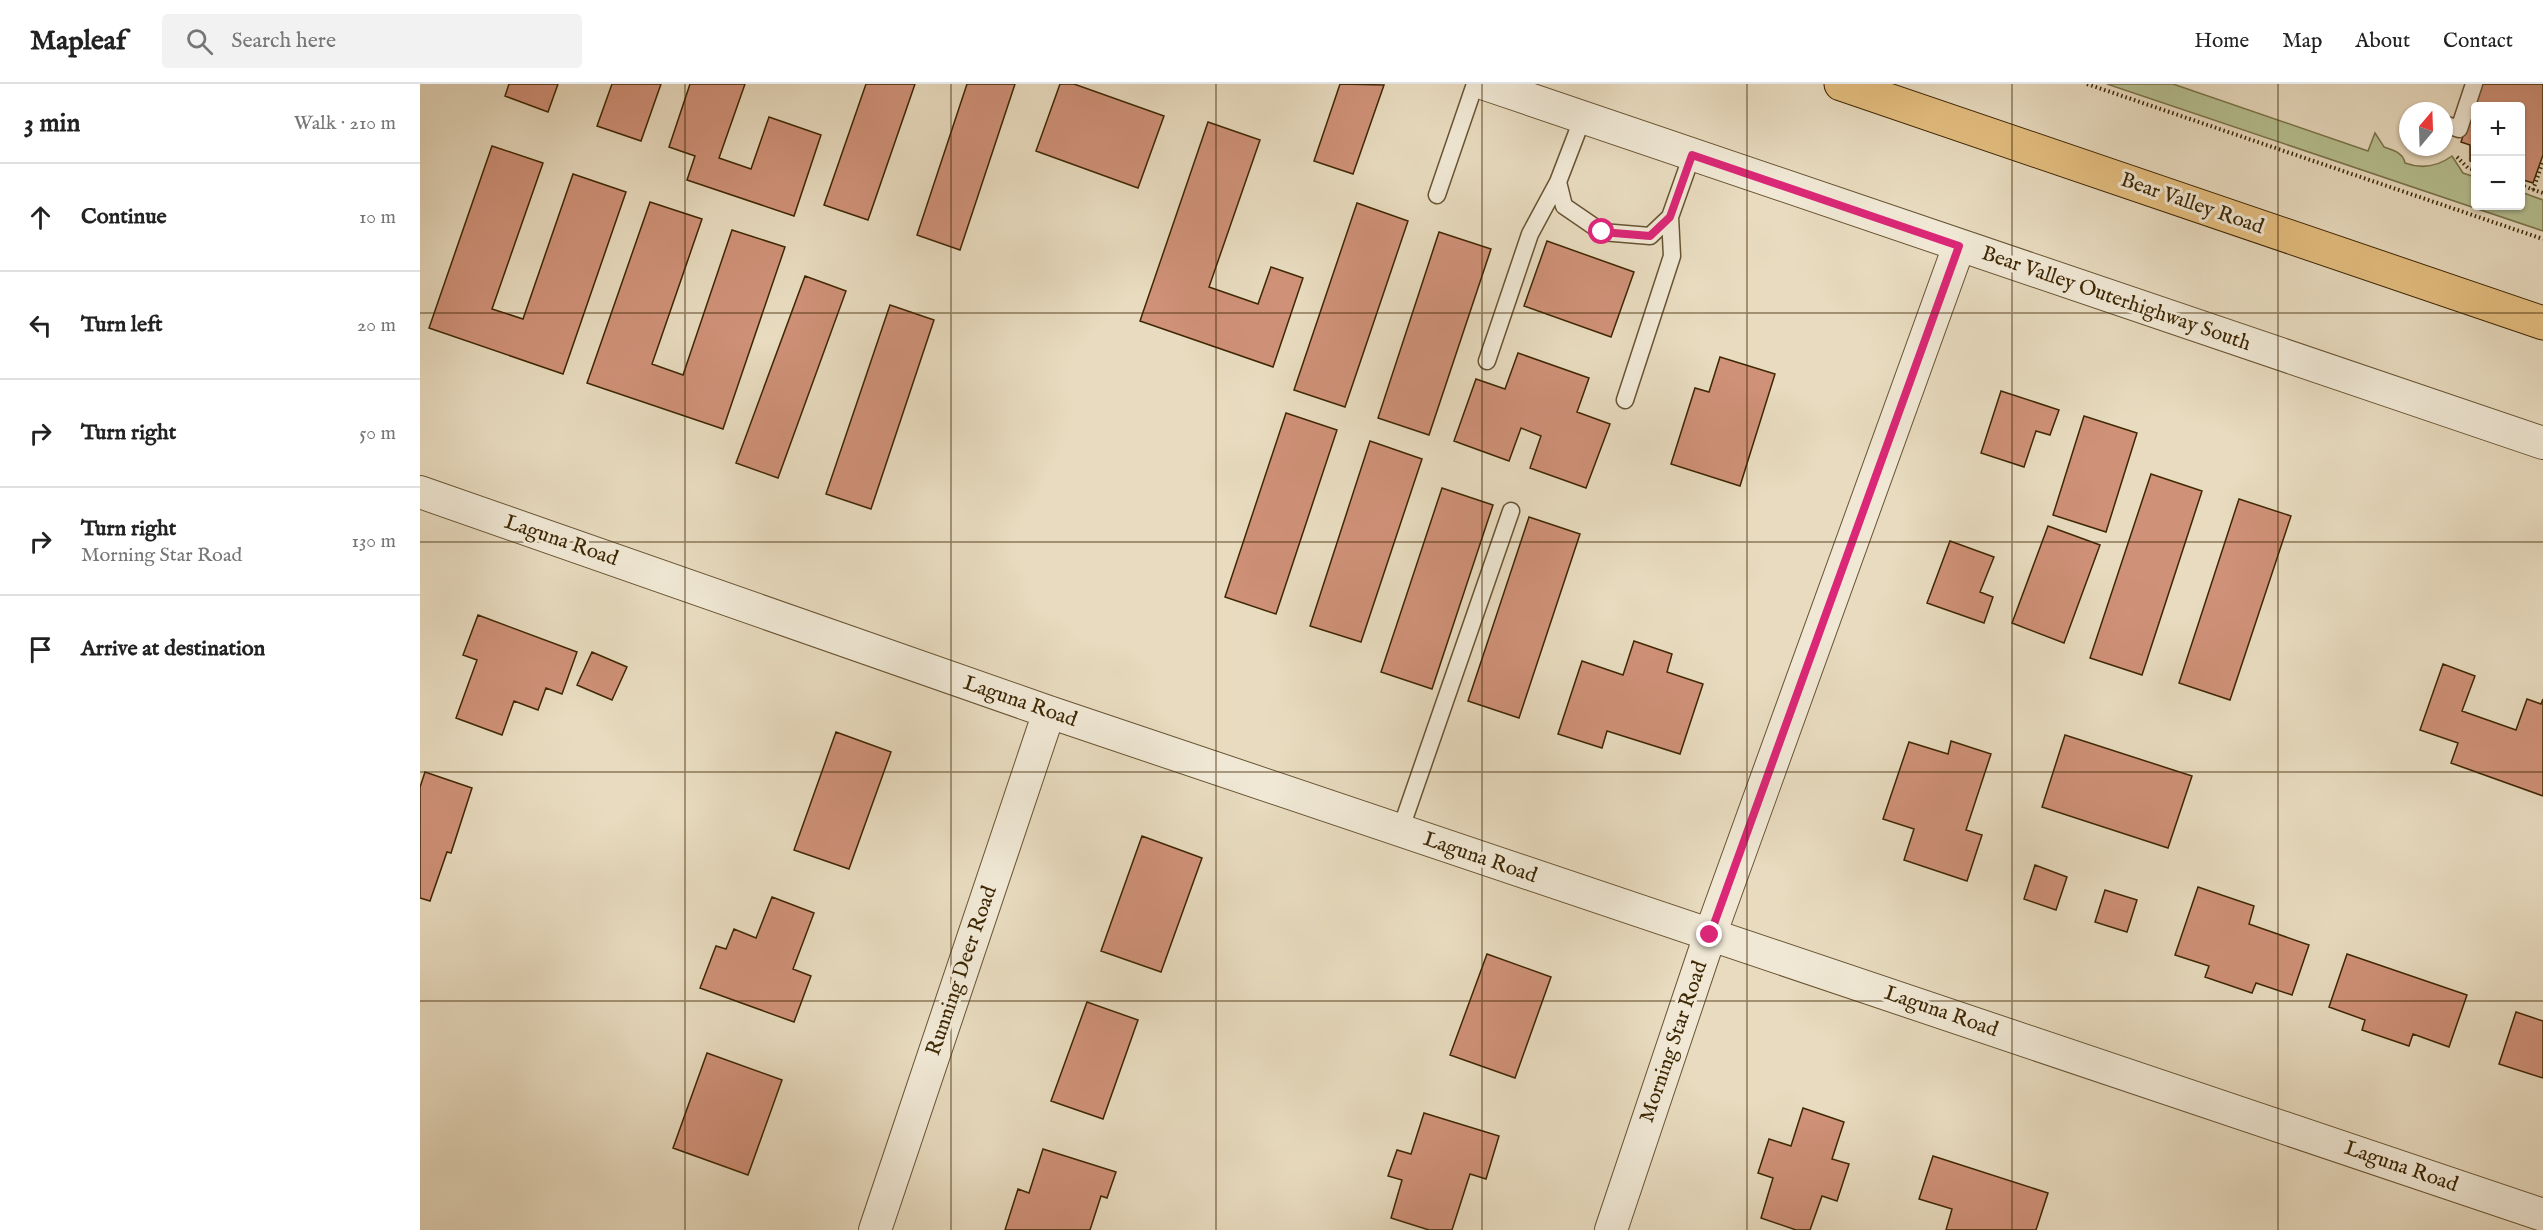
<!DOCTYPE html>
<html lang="en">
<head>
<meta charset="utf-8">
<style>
  body { margin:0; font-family:"IM FELL English",serif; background:#f2f2f2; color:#222 }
  .controls { position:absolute; right:18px; top:18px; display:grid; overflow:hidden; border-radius:6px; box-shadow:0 2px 4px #0004 }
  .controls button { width:54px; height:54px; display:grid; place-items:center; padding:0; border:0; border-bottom:2px solid #e0e0e0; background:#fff; color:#222; font:30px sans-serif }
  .compass { position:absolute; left:1979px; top:18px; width:54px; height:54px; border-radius:50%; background:#fff; box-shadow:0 2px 4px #0004; rotate:19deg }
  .stop { position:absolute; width:18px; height:18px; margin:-14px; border:4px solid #db2777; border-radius:50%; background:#fff }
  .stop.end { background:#db2777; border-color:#fff; box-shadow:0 2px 6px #0008 }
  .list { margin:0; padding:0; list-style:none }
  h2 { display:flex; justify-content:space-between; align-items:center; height:78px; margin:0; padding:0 24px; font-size:26px }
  h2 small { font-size:20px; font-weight:400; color:#767676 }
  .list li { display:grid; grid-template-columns:39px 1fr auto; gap:18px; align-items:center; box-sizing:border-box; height:108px; padding:0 24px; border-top:2px solid #e0e0e0 }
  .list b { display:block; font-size:22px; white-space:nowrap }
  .list p { margin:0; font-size:20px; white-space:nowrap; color:#767676 }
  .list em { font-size:20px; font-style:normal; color:#767676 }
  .icon { flex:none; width:33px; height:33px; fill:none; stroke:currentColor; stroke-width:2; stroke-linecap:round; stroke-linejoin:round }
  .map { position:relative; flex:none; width:2123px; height:1146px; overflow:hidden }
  header { display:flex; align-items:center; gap:36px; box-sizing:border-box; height:84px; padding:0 30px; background:#fff; border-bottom:2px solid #e0e0e0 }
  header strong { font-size:28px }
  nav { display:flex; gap:33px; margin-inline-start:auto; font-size:21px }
  .search { width:420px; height:54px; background:#f2f2f2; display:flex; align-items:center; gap:15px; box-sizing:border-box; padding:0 21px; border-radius:6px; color:#767676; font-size:22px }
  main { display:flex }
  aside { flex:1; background:#fff }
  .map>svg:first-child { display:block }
  .green { fill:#b6c092; stroke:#7a744a; stroke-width:1.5 }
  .building { fill:#cf9178; stroke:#3e2703; stroke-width:1.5 }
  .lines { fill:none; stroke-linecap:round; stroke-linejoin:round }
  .service-casing { stroke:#685432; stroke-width:19 }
  .minor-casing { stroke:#685432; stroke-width:34 }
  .primary-casing { stroke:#3e2703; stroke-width:35 }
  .path { stroke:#3e2703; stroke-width:4; stroke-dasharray:1.5 3; stroke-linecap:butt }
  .service { stroke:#f0e8d5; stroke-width:16 }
  .minor { stroke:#f0e8d5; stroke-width:32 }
  .primary { stroke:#e4be80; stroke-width:33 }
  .route { stroke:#db2777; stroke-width:8 }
  .grid { fill:none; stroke:#3e2703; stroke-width:1.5; stroke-opacity:0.55 }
  .labels { text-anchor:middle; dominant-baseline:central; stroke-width:6; stroke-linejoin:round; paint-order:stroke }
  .street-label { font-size:21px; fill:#3e2703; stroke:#f0e8d5 }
</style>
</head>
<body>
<header>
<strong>Mapleaf</strong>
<div class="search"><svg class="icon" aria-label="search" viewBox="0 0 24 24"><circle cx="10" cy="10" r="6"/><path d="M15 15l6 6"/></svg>Search here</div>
<nav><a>Home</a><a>Map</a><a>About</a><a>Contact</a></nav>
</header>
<main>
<aside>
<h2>3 min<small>Walk · 210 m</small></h2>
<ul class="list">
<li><svg class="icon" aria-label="ahead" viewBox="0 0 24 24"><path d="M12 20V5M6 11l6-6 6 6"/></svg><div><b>Continue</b></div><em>10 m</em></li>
<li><svg class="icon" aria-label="left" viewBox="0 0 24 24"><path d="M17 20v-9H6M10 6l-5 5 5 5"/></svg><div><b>Turn left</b></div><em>20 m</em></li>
<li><svg class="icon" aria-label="right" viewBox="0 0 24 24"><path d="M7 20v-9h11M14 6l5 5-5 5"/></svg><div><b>Turn right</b></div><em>50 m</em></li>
<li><svg class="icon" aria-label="right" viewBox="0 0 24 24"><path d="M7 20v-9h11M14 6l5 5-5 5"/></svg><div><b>Turn right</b><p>Morning Star Road</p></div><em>130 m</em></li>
<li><svg class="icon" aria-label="arrive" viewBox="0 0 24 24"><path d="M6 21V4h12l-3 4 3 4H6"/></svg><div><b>Arrive at destination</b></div></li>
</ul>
</aside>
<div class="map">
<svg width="2123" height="1146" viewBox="0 0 2123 1146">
  <rect width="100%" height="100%" fill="#e8dbbf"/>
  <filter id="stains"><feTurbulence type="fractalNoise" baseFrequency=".00333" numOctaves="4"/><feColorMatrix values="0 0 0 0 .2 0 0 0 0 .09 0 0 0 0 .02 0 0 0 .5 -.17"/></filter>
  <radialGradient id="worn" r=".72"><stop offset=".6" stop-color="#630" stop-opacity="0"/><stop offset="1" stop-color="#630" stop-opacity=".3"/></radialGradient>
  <path class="green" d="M1687,0h66l195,67 7,-18 9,14c8,3 19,5 21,16 16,6 32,4 47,-7l11,17 12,4 1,29h44l1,-14 22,8v31z"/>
  <path class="building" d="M89,0h49l-10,28 -43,-16z
    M192,0h49l-20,57 -44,-15z
    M270,0h55l-26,74 32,11 18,-52 52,18 -27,81 -107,-36 8,-24 -26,-9z
    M446,0h49l-47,136 -44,-15z
    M547,0h48l-55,166 -43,-15z
    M640,0h14l90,32 -26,72 -102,-37z
    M920,0l44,1 -31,89 -39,-13z
    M2061,0h62v71l-10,28 -13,-4v-73h-44v57l-6,-2v-16l-9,-3z
    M788,38l52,18 -51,147 49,17 13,-37 32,11 -30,89 -133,-46z
    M72,62l51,17 -51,146 31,10 50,-145 53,18 -63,182 -134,-46z
    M230,118l52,17 -50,145 31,11 49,-145 53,17 -62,182 -136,-46z
    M937,119l51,18 -63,186 -51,-17z
    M1019,148l52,17 -62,186 -51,-17z
    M1127,157l87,31 -23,65 -87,-31z
    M385,192l41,15 -68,187 -42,-15z
    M470,221l44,15 -63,189 -45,-15z
    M1098,269l71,25 -12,34 33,12 -24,64 -56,-20 11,-32 -20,-8 -12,33 -55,-20 22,-62 29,10z
    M1300,273l55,17 -35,112 -69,-22 24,-76 14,4z
    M1581,307l58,19 -9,25 -14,-4 -12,36 -43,-14z
    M866,329l51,17 -61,184 -51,-17z
    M1664,332l53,17 -31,99 -53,-17z
    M950,357l52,18 -61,183 -51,-16z
    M1731,390l51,17 -60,184 -52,-17z
    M1022,404l51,17 -61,184 -51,-17z
    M1819,415l52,17 -61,184 -51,-17z
    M1109,433l51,17 -61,184 -51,-17z
    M1628,442l52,19 -36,98 -52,-20z
    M1530,457l44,16 -14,35 13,5 -9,26 -57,-20z
    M58,531l99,37 -15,42 -16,-6 -8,22 -24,-9 -12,34 -46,-17 21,-58 -14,-5z
    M1214,557l38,13 -5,18 36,12 -23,70 -73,-23 -5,17 -44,-14 24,-73 41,14z
    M172,568l35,15 -15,33 -35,-15z
    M2023,580l32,12 -13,35 54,19 11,-31 14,5 2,-5v97l-92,-33 7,-20 -38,-13z
    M416,648l55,20 -42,117 -55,-19z
    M1645,651l127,41 -24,72 -126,-41z
    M1531,657l40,13 -25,76 16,5 -15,46 -63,-21 10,-31 -31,-10 26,-77 39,12z
    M5,688l47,16 -21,65 -4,-1 -17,49 -10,-3v-111z
    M722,752l60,22 -41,114 -60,-21z
    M1615,781l32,12 -11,33 -32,-11z
    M1778,803l56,19 -5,18 60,21 -17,50 -36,-12 -4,10 -47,-16 4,-11 -34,-11z
    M1685,806l32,10 -10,32 -32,-10z
    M352,813l42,16 -21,56 18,7 -17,46 -94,-34 16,-42 10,3 8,-20 22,9z
    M1067,870l64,23 -36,101 -65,-23z
    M1927,870l120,41 -18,52 -36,-13 -4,12 -47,-16 3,-10 -36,-13z
    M667,918l51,18 -35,99 -52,-18z
    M2096,928l27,9v57l-44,-14z
    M287,969l75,27 -34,95 -75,-27z
    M1383,1024l41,14 -12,37 17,5 -12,37 -15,-5 -12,34h-14l-35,-12 12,-40 -15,-5 11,-34 22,7z
    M1004,1029l75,23 -13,43 -16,-5 -18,56h-23l-38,-12 11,-38 -14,-4 9,-26 14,4z
    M623,1065l73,23 -9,26 -6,-2 -11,34h-85l13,-41 11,4z
    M1513,1072l115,37 -12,37h-90l6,-21 -33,-10z"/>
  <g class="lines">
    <g class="service-casing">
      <path id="service" d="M1163,33l-25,65 6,24 38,26 48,4 20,-19 22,-62
        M2024,40l15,5 15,-45
        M1017,111l38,-111
        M1067,277l43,-127 28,-52
        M1205,316l47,-144 -2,-39
        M980,747l111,-320"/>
    </g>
    <g class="minor-casing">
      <path id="minor" d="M1065,0l1058,359
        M0,408l629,220 1494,503
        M455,1146l174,-518
        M1191,1146l99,-295 249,-689"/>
    </g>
    <g class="primary-casing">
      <path id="primary" d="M1421,0l702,239"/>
    </g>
    <path class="path" d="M1667,0l456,155
      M2037,73l11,11 8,2
      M2100,101l23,8
      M2113,106l10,-29"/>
    <use href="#service" class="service"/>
    <use href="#minor" class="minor"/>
    <use href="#primary" class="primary"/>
  </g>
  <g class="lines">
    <path class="route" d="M1182,148l48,4 20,-19 22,-62 267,91 -249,689"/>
  </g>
  <path class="grid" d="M265,0v1146M531,0v1146M796,0v1146M1062,0v1146M1327,0v1146M1592,0v1146M1858,0v1146M0,229h2123M0,458h2123M0,688h2123M0,917h2123"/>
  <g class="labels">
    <g class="street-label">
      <text transform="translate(1772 120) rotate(19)">Bear Valley Road</text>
      <text transform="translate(1696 215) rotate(19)">Bear Valley Outerhighway South</text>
      <text transform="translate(141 457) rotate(19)">Laguna Road</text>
      <text transform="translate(600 618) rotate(19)">Laguna Road</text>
      <text transform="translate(1060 774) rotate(19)">Laguna Road</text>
      <text transform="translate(542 887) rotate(-71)">Running Deer Road</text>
      <text transform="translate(1521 928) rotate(19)">Laguna Road</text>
      <text transform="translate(1254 958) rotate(-71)">Morning Star Road</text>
      <text transform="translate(1981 1083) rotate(19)">Laguna Road</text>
    </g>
  </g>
  <rect width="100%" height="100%" filter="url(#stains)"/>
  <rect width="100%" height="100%" fill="url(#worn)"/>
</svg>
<div class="controls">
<button>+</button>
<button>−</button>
</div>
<svg class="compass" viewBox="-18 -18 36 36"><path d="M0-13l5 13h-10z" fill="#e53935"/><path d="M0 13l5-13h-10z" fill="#767676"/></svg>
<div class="stop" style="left:1182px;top:148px"></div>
<div class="stop end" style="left:1290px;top:851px"></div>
</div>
</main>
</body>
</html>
